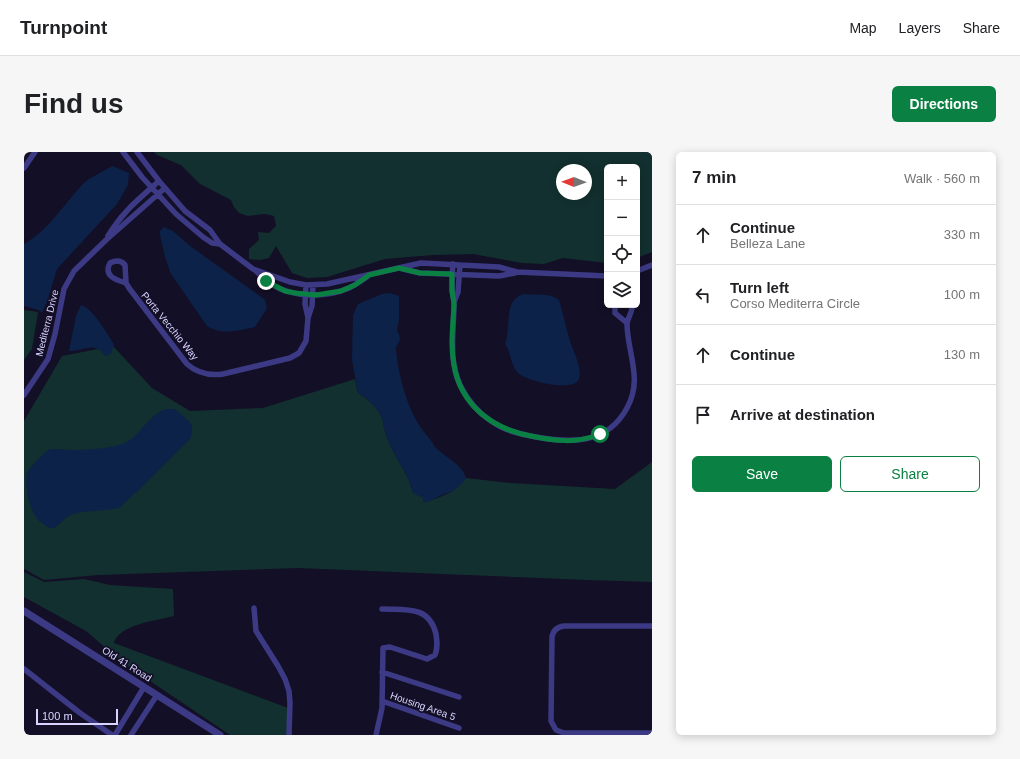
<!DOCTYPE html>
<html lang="en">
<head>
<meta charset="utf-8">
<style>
  body { margin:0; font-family:Arial,sans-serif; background:#f6f6f6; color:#202124 }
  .controls { position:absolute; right:12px; top:12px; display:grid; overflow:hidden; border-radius:6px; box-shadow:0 2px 10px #0003 }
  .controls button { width:36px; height:36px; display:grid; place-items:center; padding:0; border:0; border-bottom:1px solid #e0e0e0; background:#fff; color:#202124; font:20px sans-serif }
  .compass { position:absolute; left:532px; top:12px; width:36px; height:36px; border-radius:50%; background:#fff; box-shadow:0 2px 10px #0003; rotate:271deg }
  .scale { position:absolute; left:12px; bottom:10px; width:82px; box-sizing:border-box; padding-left:4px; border:2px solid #d9d4ff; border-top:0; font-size:11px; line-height:14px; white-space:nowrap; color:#d9d4ff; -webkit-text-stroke:3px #130f26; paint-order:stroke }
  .stop { position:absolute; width:12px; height:12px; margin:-9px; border:3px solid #0b8043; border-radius:50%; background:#fff }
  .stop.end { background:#0b8043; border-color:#fff; box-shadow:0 1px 4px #0008 }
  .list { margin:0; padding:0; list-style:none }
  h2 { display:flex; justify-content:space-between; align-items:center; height:52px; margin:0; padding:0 16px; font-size:17px }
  h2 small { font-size:13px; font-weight:400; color:#757577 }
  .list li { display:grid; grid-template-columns:26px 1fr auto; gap:12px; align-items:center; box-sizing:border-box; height:60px; padding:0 16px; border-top:1px solid #e0e0e0 }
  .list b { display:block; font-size:15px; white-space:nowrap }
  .list p { margin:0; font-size:13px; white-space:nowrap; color:#757577 }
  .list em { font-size:13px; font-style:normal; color:#757577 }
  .actions { display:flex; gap:8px; padding:12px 16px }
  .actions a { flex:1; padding:9px 0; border:1px solid #0b8043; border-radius:6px; text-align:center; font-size:14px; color:#0b8043 }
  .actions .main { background:#0b8043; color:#fff }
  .icon { flex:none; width:22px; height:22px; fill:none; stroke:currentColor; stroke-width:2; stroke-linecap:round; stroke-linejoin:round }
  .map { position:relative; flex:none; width:628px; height:583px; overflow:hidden; border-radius:6px }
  header { display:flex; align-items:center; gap:24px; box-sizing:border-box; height:56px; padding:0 20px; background:#fff; border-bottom:1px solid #e0e0e0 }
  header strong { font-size:19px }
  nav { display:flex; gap:22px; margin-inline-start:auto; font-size:14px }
  .intro { display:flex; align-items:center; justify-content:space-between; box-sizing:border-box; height:96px; padding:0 24px }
  h1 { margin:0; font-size:28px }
  .button { padding:10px 18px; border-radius:6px; background:#0b8043; color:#fff; font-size:14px; font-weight:700 }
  main { display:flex; gap:24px; padding:0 24px }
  aside { flex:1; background:#fff; border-radius:6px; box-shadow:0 2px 10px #0003 }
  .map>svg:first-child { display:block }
  .green { fill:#12302f; fill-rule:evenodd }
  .water { fill:#0c2248 }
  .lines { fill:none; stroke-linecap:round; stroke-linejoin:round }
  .minor { stroke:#3d3a85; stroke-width:5.5 }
  .tertiary { stroke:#3d3a85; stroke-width:7 }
  .route { stroke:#0b8043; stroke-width:5 }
  .labels { text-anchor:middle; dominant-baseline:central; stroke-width:3.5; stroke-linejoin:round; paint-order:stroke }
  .street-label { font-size:10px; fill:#d9d4ff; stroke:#130f26 }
</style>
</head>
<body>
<header>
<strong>Turnpoint</strong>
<nav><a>Map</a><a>Layers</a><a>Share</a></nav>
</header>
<div class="intro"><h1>Find us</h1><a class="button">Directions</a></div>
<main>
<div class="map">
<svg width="628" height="583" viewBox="0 0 628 583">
  <rect width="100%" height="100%" fill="#130f26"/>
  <path class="green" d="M130,0h498v100l-15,6v-91h-30v96l-44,-5 -19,6 -22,-1 -49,-9 -40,1 -48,4 -58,18 -20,1 -15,-5 -16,-27 -7,12 -9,2 -11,-1v-10l10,-9 -1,-8 11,1 7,-7 -2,-10 -9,-2 -17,2 -9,-3 -5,-6 -3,-7 -31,-16 -19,-19 -24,-10zM538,18h24v24h-24z
    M0,158l14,2 -6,37 -8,11z
    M89,194l39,42 38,23 73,-3 92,-29 3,14c6,3 19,14 22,21 4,6 3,14 6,21 7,21 22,36 27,58l22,6 16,-7 15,-14 45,5 104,6 37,-27v120l-64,-2 -290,-12 -200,7 -54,5 -20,-11v-148l38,-65z
    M0,420l20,10 40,-3 26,6 63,4 1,27c-16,4 -56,9 -60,27l174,65 2,27h-60l-108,-73 -36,-31 -62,-34z"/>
  <path class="water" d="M88,14l17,7 -1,12 -11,19 -60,65 -9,30 -6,14 -3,-3 -15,-4v-62c25,-14 39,-39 59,-60 7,-7 20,-12 29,-18z
    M140,75l9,4 17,15 70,50 5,4 2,8 -12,19c-15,3 -33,9 -48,-1l-36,-52 -6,-17 -5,-22v-4z
    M366,141l9,3v23l-2,12c7,11 -1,11 -1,19 2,22 9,49 19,68 4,8 9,14 14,20 3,3 4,7 7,10 11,11 25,15 30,30 -4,5 -9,11 -15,14 -3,1 -6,1 -9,3 -7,3 -12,8 -19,7v-4l-10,-5c-5,-22 -20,-37 -27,-58 -3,-7 -2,-15 -6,-21 -4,-7 -15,-18 -22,-21l-6,-33 1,-45 5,-11 24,-10z
    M502,142c10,1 24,-1 33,6 4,12 6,25 10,38 3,10 8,19 10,29 1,4 1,9 0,12 -5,14 -54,2 -62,-7 -7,-9 -6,-20 -12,-28 7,-17 -3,-47 21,-50z
    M57,153c12,3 26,29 33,39l-3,10 -6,2c-11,-16 -21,-4 -36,-5l7,-35z
    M142,257h9l15,13 2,5 -1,11 -53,53c-8,5 -12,12 -19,17 -15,3 -31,2 -46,6 -9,3 -14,13 -20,14 -3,1 -6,-1 -8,-3 -15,-7 -21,-37 -18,-52 3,-6 15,-18 21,-23 8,-2 16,0 25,0 13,0 41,-2 52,-7 16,-8 23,-28 41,-34z"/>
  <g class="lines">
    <path class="minor" d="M99,0l19,25 34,37 27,23 9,6 8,1
      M113,0l22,29 26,30 25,19 10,14 33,25 37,13 16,3 21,-1 94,-21 78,4 18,5 90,4
      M0,16l11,-16
      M84,84c15,-25 30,-36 51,-55
      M429,112c-1,8 -1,17 -1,25 0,5 2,10 2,15 0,27 -6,55 6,81 7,14 17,27 31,36 14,10 29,13 45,16 35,6 71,8 91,-29 16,-29 1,-53 0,-83 0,-7 6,-13 5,-20
      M375,116l21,5 79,3 16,-3
      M231,118c5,5 10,10 16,14 22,14 55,14 78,4 6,-3 12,-7 18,-11
      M613,119l15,-6
      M102,131c-10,-3 -23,-7 -16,-20 6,-3 11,-3 15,2l1,18 3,5 58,76c10,9 22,12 36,10l67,-16 9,-5 7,-12 2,-23 4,-12 1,-21
      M282,133l-1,19 3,14
      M430,150l4,-10 2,-27
      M591,153v8l12,10
      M0,243l24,-36 7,-25 9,-45 10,-18 32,-31 59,-52
      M230,456l2,23 22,35 7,13 4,12 1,12 -1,32
      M628,474h-88c-7,1 -11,4 -12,11l-1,84 5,9 8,3h88
      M0,517l56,44 32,22
      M358,520l77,25
      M358,549l77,27
      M91,583l29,-48
      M107,583l26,-40
      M352,583l6,-27 1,-60 7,-1 37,12 8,-4c3,-7 2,-14 1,-21 -7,-29 -31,-24 -54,-25"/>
    <path class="tertiary" d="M0,459l196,124"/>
  </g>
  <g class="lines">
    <path class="route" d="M242,129l19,10 10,2 21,2 25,-4 14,-6 14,-10 30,-7 21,5 32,1c0,5 0,10 0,16 0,5 2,9 2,15 -1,20 -4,40 0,60 7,41 39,64 77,71 24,5 45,8 69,-2"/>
  </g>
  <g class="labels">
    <g class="street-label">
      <text transform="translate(23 171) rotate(-76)">Mediterra Drive</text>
      <text transform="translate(146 174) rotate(51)">Porta Vecchio Way</text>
      <text transform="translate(103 512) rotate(32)">Old 41 Road</text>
      <text transform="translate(399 554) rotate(19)">Housing Area 5</text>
    </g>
  </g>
</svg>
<div class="controls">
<button>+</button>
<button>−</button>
<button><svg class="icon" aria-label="locate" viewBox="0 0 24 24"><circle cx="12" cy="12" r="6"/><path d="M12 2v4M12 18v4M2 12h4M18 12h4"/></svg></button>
<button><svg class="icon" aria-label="layers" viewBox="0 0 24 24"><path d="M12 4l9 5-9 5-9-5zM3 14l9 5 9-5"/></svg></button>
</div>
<svg class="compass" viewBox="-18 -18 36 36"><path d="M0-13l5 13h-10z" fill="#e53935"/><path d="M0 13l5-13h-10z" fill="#757577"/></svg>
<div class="scale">100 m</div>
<div class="stop" style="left:576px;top:282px"></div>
<div class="stop end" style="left:242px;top:129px"></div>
</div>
<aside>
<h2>7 min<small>Walk · 560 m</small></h2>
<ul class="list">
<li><svg class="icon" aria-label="ahead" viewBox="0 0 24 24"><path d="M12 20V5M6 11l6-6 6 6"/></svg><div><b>Continue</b><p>Belleza Lane</p></div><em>330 m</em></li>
<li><svg class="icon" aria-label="left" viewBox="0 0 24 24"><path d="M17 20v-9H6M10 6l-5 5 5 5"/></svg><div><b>Turn left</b><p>Corso Mediterra Circle</p></div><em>100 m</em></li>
<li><svg class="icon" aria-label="ahead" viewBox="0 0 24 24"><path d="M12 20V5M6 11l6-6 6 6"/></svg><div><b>Continue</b></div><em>130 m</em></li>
<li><svg class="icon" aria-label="arrive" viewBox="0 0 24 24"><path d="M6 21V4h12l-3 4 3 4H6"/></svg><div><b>Arrive at destination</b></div></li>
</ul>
<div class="actions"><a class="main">Save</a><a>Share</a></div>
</aside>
</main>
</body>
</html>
